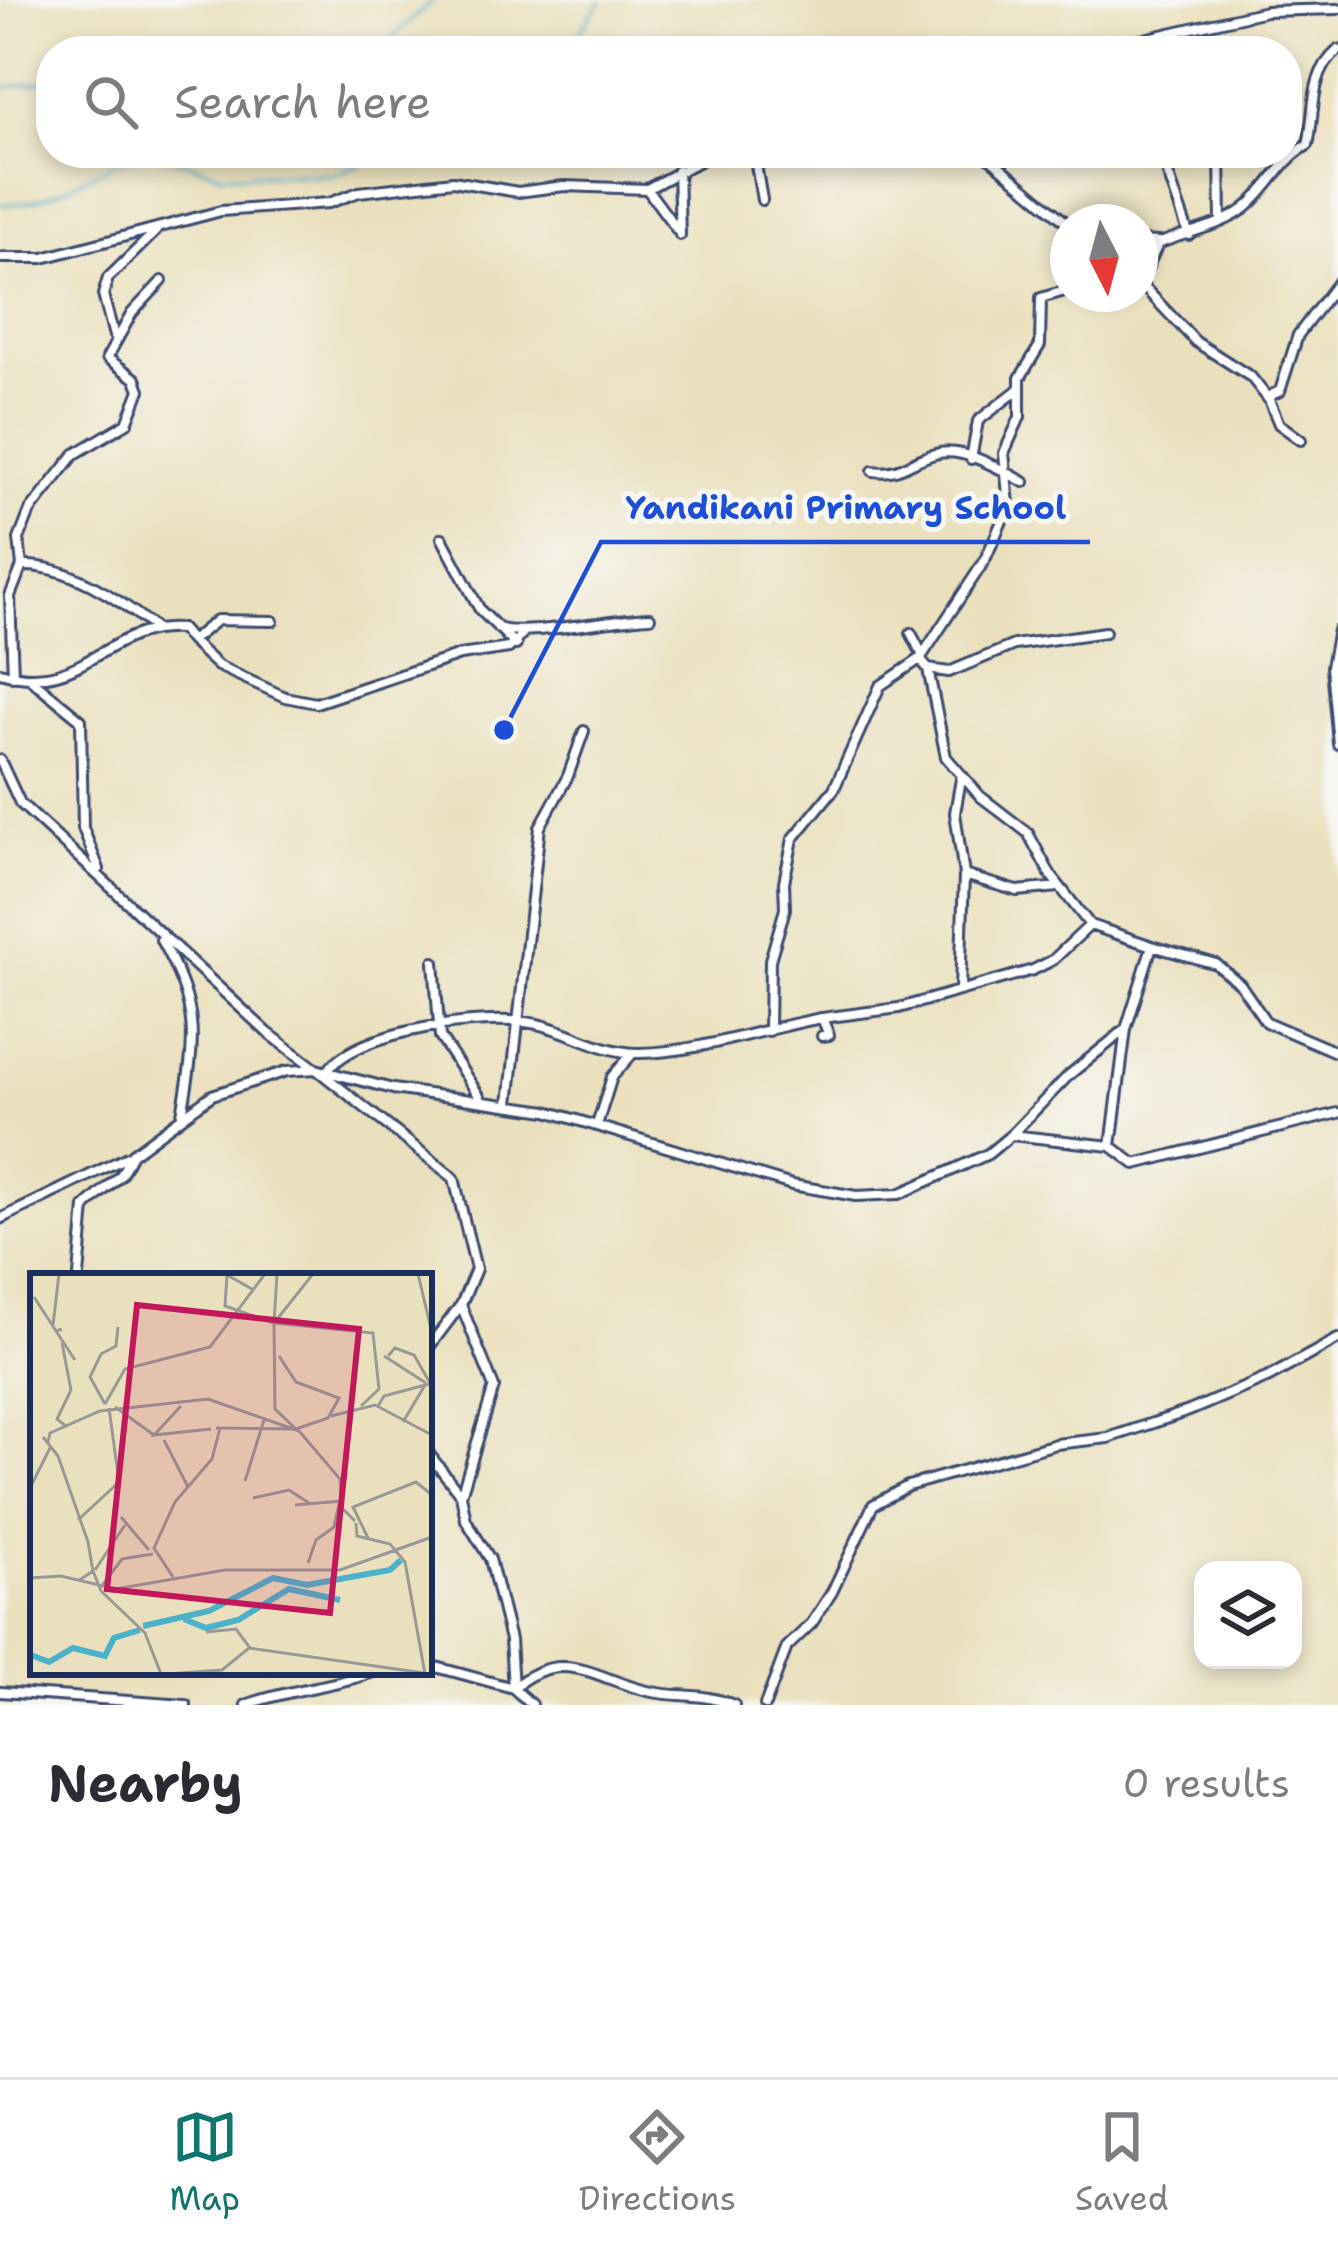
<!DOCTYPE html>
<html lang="en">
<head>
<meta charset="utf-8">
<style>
  body { margin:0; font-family:"Shantell Sans",sans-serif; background:#f7f7f7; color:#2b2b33 }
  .controls { position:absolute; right:36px; bottom:36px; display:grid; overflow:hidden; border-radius:24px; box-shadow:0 6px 18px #0003 }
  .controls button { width:108px; height:108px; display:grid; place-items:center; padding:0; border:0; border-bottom:3px solid #e1e1e2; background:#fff; color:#2b2b33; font:60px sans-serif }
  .compass { position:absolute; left:1050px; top:204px; width:108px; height:108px; border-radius:50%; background:#fff; box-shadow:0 6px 18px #0003; rotate:174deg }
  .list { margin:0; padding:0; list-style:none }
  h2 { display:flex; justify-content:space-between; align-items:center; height:156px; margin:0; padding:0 48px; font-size:51px }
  h2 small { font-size:39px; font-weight:400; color:#7c7c81 }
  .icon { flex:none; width:66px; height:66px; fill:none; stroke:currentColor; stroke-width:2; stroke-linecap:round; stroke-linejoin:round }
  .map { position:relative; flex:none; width:1338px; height:1705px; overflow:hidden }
  .search { position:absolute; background:#fff; box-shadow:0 6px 18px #0003; left:36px; right:36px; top:36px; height:132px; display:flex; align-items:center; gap:30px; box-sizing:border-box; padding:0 42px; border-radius:48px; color:#7c7c81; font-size:45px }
  .sheet { height:372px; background:#fff }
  nav { display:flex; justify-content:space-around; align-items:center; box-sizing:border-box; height:168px; border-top:3px solid #e1e1e2; background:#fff; font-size:33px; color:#7c7c81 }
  nav a { display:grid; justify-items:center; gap:6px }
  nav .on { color:#0f766e }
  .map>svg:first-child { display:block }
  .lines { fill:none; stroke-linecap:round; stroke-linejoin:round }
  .stream { stroke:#4bb2ca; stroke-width:3 }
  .minor-casing { stroke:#3a4a6c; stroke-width:14 }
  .minor { stroke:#fff; stroke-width:8 }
  .inset-river { fill:none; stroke:#4bb2ca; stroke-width:6 }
  .inset-road { fill:none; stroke:#989997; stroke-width:3 }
  .view { fill:#c2185b; fill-opacity:0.15; stroke:#c2185b; stroke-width:6 }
  .inset-edge { fill:none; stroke:#1b2f5e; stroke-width:6 }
  .leader { fill:none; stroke:#1d4ed8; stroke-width:4.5 }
  .callout-dot { fill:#1d4ed8; stroke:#f6f6f2; stroke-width:4.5 }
  .callout-label { font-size:33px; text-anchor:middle; font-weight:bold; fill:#1d4ed8; stroke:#f6f6f2; stroke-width:10; stroke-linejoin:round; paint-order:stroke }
</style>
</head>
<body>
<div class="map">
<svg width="1338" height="1705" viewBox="0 0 1338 1705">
  <rect width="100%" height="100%" fill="#f6f6f2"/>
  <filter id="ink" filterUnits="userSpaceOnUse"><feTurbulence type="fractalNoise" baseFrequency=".00833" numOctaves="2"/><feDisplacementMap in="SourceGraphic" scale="24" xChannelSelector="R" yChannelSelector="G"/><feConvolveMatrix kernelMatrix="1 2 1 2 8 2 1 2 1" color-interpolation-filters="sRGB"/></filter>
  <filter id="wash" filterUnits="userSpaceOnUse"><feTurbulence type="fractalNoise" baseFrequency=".004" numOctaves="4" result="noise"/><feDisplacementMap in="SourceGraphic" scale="48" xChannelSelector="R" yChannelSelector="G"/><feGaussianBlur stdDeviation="2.7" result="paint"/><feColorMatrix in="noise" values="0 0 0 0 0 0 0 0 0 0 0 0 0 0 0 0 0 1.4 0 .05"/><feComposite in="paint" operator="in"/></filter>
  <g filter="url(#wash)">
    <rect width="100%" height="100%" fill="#ebe0bd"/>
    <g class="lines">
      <path class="stream" d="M377,51l57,-51
        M566,51l36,-51
        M0,88l51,-7
        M157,153l64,21 112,1 57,-22
        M0,204c53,3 91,-36 140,-51"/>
    </g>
  </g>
  <g filter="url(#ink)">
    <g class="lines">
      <g class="minor-casing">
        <path id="minor" d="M1092,51l174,-40 72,-2
          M754,153l8,47
          M984,153l84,71
          M1220,153l1,69
          M1163,159l26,76
          M678,170l2,65
          M647,189l31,42
          M1140,241l19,1 -18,40
          M1140,254c31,-21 71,-22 103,-44 26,-19 37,-50 65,-65 8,-35 0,-69 30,-95
          M0,258h43l178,-47 108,-8 30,-11 94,-11 65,11 46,-6 83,3 67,-36
          M1140,283l56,59 55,35 18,23 10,24 22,16
          M114,336l-11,-41 5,-17 48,-47
          M1267,397l13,-6 18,-56 40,-53
          M971,459l7,-38 41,-32
          M873,471c29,4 37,-11 62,-17 28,-8 65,15 89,28
          M442,538l38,72 36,35
          M22,566c45,-2 97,33 130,60
          M498,628c25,10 116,-10 152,-11
          M1338,630l-7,37 7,77
          M911,633l11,21
          M191,641l27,25 67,31 31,6 144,-48 49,-7 15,-16
          M920,659l8,10 18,88 34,39 48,37 22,41 40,51
          M928,669l21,3 65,-27 91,-13
          M0,672c84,25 104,-49 181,-43l10,12 26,-21 56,1
          M13,676l-3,-80 12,-30 -3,-27 11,-28 45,-57 52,-31 13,-33 -4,-11 -29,-21 25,-45 30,-32
          M32,680l49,40 2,108 16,41
          M0,760l20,43 247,229 49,37 77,20 154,22 245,74 64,11 43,-2 89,-40 23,-19 100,11 24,18 203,-51
          M964,875l53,16 42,-4
          M161,940c39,70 35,97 21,174
          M1152,946l64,18 24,20 26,38 72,31
          M434,962l6,75 40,60
          M960,989l4,-114 -9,-62 6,-34
          M822,1018l77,-10 134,-38 20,-10 37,-35 62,21 -26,83 -57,46 -57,59
          M769,1031l1,-71 15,-51 -1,-27 9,-43 41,-50 46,-103 40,-27 65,-99 24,-55 -5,-52 16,-36v-39l20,-33 1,-47 27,-8
          M329,1069c33,-40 153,-54 203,-46 36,6 69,30 107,30 62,-1 122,-24 183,-35l7,17 -7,1
          M509,1103l31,-276 28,-51 16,-45
          M597,1125l15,-48 21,-24
          M1111,1146l15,-117
          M0,1219l127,-62
          M79,1276l6,-69 36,-32 11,-21 80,-59 75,-24 29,-2 138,109 22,91 -15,36 33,82 -33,108 5,25 24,39 20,81 3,48c51,-44 84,-7 139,4 31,6 47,0 82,13
          M429,1347l31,-41
          M429,1454l31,40
          M429,1665l84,23 19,17
          M0,1692l186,13
          M246,1705c42,-16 86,-18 128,-33
          M765,1705l22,-58 25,-24 20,-31 41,-87 35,-19 148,-42 52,-6 81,-27 80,-34 69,-38"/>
      </g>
      <use href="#minor" class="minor"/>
    </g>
  </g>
  <g transform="translate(30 1273)">
    <rect width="402" height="402" fill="#ebe0bd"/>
    <path class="inset-river" d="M154,346l22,9 32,-8 51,-31 51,11M113,353l66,-15 64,-33 34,7 83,-15 11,-10M1,382l18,7 24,-14 32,8 9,-18 26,-8"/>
    <path class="inset-road" d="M388,1l14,59M222,16l-25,-14 -2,31 49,17 1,86 21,20 32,-11 11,-20 -43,-16 -17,-26M4,24l22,34M244,50l99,10 6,56 -18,17M244,50l39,-49M244,50l3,-49M23,52l6,-51M32,56l-6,2 19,29M32,70l9,47 -14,29 10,8M354,83l42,27M358,83l7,-8 19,7 16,28M75,131l20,-35 85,-22 55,-73M75,131l-15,-27 11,-23 15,-8 2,-19M151,133l-27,29 57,-6M348,133l6,-10 45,-12M85,134l39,28M301,143l44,-11 57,30M373,149l22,-37M186,155l78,1M13,164l15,19 30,86 5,29 -15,10M134,167l24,47M18,169l2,-9 50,-22 108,-12 91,32 41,48 2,29 13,13M215,208l19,-61M0,215l20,-40M223,225l36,-8 20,13M265,232l47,-4M91,244l28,33M48,247l41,-38 -10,-74M326,250l1,13 33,8 15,18 20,112M338,265l-15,-31 63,-25 16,13M278,290l8,-23 18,-13 5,-23M65,297l30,-45M63,298l8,20 44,42 16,41M143,304l-19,-29 21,-46 37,-43 8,-31M0,305l31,-2 55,13 109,-19h115l92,-33M71,314l21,-28 31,-5M176,359l30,-3 14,19M137,401l55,-4 27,-22 182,26"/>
    <path class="view" d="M107,32l222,24 -29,284 -223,-24z"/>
    <rect width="402" height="402" class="inset-edge"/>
  </g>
  <path class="leader" d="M504 730L601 542H1090"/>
  <circle class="callout-dot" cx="504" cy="730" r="12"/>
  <g class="callout-label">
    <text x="846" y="519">Yandikani Primary School</text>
  </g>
</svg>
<div class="controls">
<button><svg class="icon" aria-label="layers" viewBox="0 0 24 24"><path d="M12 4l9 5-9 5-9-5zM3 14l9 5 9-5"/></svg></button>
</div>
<svg class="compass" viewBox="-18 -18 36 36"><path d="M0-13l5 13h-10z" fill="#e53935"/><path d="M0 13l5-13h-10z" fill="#7c7c81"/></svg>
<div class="search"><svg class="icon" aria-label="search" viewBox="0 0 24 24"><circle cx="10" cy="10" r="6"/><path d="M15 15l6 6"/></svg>Search here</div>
</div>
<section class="sheet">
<h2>Nearby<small>0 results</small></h2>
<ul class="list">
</ul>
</section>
<nav>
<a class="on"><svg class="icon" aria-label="map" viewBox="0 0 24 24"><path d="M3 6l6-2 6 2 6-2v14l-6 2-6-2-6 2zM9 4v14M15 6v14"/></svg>Map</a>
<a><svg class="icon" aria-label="directions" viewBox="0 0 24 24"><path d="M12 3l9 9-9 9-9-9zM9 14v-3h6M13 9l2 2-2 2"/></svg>Directions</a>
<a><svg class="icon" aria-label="saved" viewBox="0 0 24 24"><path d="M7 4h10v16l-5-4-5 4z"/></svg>Saved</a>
</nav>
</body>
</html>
